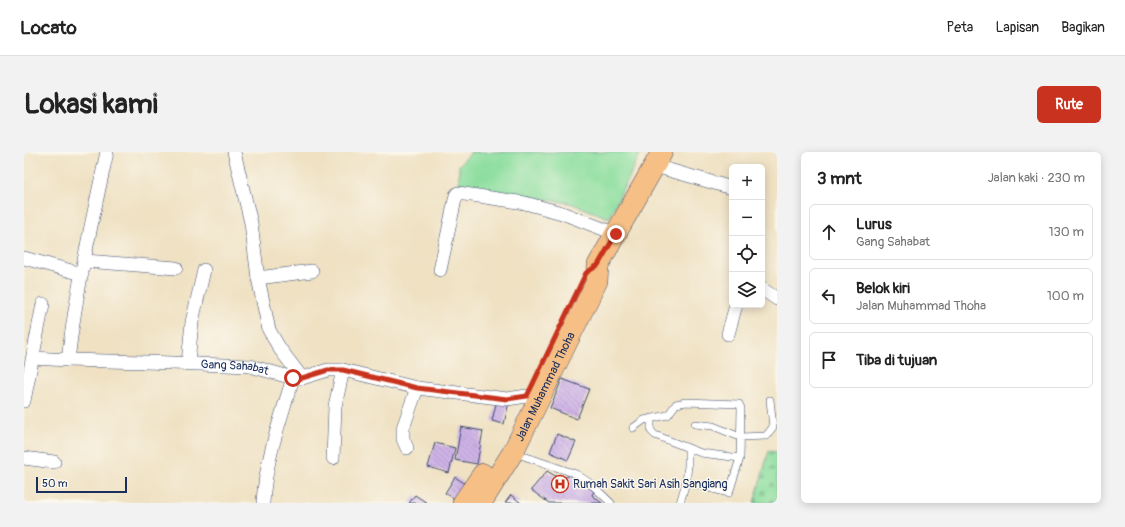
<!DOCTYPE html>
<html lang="id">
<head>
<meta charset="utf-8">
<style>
  body { margin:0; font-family:Pangolin,sans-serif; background:#f2f2f2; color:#222 }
  .controls { position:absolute; right:12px; top:12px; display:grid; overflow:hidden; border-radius:6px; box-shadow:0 2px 10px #0003 }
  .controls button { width:36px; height:36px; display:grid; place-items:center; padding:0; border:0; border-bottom:1px solid #e0e0e0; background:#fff; color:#222; font:20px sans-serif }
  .scale { position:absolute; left:12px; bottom:10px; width:91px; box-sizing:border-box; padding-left:4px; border:2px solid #1b2f5e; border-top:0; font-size:11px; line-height:14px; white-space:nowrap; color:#1b2f5e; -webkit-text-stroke:3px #fbf7ec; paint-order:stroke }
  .stop { position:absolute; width:12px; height:12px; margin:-9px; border:3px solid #c8321e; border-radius:50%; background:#fff }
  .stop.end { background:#c8321e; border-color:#fff; box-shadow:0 1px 4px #0008 }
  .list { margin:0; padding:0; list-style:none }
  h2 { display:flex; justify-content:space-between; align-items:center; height:52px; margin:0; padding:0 16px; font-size:17px }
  h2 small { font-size:13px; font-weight:400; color:#767676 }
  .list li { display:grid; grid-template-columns:26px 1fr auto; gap:12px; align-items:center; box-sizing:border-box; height:56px; margin:0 8px 8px; padding:0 8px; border:1px solid #e0e0e0; border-radius:6px }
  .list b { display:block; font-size:15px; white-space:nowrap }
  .list p { margin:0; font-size:13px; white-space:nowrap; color:#767676 }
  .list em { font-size:13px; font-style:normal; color:#767676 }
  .icon { flex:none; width:22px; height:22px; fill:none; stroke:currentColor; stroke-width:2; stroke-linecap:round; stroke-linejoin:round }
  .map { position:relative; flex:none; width:753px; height:351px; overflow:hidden; border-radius:6px }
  header { display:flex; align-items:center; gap:24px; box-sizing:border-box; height:56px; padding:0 20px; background:#fff; border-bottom:1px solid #e0e0e0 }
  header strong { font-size:19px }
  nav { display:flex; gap:22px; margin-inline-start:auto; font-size:14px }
  .intro { display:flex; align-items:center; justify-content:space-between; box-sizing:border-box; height:96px; padding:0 24px }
  h1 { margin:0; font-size:28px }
  .button { padding:10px 18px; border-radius:6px; background:#c8321e; color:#fff; font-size:14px; font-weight:700 }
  main { display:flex; gap:24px; padding:0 24px }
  aside { flex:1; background:#fff; border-radius:6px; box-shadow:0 2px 10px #0003 }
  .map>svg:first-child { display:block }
  .green { fill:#8cde9e; stroke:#54867e }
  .cemetery { fill:url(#cemetery-stones); stroke:#54867e }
  .building { fill:url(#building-back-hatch) }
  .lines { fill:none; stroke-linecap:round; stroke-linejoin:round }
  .service-casing { stroke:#3b4a6d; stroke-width:8 }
  .minor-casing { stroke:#3b4a6d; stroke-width:14 }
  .primary-casing { stroke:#3b4a6d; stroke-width:22 }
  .service { stroke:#fff; stroke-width:7 }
  .minor { stroke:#fff; stroke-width:13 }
  .primary { stroke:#f5bf86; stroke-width:21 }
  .route { stroke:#c8321e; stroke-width:5 }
  .labels { text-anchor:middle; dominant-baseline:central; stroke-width:3; stroke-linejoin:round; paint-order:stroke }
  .street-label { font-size:12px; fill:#1b2f5e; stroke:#fbf7ec }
  .poi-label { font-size:12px; fill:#1b2f5e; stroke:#fbf7ec; text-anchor:start }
</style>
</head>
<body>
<header>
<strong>Locato</strong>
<nav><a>Peta</a><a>Lapisan</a><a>Bagikan</a></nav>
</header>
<div class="intro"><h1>Lokasi kami</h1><a class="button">Rute</a></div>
<main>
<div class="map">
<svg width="753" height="351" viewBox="0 0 753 351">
  <defs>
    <pattern id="cemetery-stones" width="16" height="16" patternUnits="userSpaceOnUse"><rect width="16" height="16" fill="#8cde9e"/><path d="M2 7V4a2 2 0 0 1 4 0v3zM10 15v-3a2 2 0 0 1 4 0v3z" fill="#78bf8a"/></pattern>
    <pattern id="building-back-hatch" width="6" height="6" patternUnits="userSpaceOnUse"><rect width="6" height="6" fill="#cfb4e7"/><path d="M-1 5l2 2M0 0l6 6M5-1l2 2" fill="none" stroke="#a793be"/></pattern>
  </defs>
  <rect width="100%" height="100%" fill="#fbf7ec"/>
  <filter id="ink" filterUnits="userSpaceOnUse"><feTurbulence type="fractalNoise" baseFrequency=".025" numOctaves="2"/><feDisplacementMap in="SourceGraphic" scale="8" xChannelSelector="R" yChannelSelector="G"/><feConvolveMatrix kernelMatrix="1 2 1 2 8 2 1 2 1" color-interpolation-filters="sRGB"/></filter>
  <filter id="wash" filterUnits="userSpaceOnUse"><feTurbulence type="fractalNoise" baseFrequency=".012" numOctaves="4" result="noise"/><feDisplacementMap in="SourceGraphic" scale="16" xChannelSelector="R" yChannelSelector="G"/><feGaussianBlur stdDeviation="0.9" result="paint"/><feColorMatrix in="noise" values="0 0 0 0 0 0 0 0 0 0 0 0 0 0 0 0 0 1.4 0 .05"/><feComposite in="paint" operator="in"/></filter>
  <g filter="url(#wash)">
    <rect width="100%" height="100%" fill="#efe1c2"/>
    <path class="green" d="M446,0h171l-32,66 -39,-15 -111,-16v-22l11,-11z"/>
    <path class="cemetery" d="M745,299l8,1v51h-23z"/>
    <g id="blocks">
      <path class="building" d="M538,227l27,10 -12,30 -27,-11z
        M473,248l12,2 -5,22 -12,-3z
        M437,275l22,4 -6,33 -22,-4z
        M533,282l19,8 -8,18 -18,-8z
        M411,291l20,5 -6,25 -21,-6z
        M523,319l13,8 11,-4 23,16 -2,4 10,8h-53l-18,-13z
        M431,325l12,8 -10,15 -12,-7z
        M391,343l12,8h-18z
        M487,343l10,8h-16z"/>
    </g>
  </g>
  <g filter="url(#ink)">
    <use href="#blocks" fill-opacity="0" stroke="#3b4a6d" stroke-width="1"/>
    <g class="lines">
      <g class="service-casing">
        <path id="service" d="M627,266v13l4,4 46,18 39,5
          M671,272l18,2 27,11 26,-1 7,-9 -3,-27
          M609,276l11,-8 24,-5 8,-11 10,-2 53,2 2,4 -1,50 -11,35 -43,-11 -6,21
          M491,301l61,21 14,9 21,20
          M662,330l2,-16v-18"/>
      </g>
      <g class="minor-casing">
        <g id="minor">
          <path d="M210,0l17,71 7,55 11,52 11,19 22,29"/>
          <path d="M631,14l77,22"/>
          <path d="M0,106l58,16"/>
          <path d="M61,109l91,7"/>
          <path d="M416,118l16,-75 2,-2 67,10 37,10 54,21"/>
          <path d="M234,126l54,-7"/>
          <path d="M738,137l15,10"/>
          <path d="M704,182l8,-29"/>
          <path id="s1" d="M9,206l35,2 78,2 104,4 43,12h9l26,-8h15l74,18 90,11 20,-3"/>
          <path d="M44,208c8,-69 24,-139 39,-208"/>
          <path d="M164,211l4,-41 12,-52"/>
          <path d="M0,249l19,-97"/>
          <path d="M383,296l-4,-9v-11l14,-40"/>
          <path d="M0,306l30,4"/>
          <path d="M309,306l2,-52 8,-36"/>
          <path d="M239,351c2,-41 18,-86 30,-125"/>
        </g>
      </g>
      <g class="primary-casing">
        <g id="primary">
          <path d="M439,351l20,-29"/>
          <path id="s2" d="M457,351l32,-51 84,-171 1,-16 64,-113"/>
        </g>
      </g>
      <use href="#service" class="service"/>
      <use href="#minor" class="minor"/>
      <use href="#primary" class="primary"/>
    </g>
  </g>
  <g class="lines" filter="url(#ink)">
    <path class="route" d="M269,226h9l26,-8h15l74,18 90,11 20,-3 59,-123 12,-8 18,-31"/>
  </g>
  <defs>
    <g id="hospital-ring" transform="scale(0.9)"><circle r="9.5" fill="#fbf7ec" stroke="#c8321e" stroke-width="1.5"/><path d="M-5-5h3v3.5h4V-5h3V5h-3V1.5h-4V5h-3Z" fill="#c8321e"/></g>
  </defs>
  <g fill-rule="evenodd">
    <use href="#hospital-ring" x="536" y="332"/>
  </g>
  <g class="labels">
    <g class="street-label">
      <text stroke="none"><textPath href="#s1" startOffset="202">Gang Sahabat</textPath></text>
      <text stroke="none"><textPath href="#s2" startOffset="133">Jalan Muhammad Thoha</textPath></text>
    </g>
    <g class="poi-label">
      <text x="549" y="332">Rumah Sakit Sari Asih Sangiang</text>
    </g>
  </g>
</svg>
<div class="controls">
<button>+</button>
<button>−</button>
<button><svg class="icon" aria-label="locate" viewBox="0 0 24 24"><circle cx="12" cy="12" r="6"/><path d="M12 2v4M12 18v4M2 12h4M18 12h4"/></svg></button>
<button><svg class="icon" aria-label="layers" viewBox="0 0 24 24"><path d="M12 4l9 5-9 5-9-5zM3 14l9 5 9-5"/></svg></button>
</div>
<div class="scale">50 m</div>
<div class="stop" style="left:269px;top:226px"></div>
<div class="stop end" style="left:592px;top:82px"></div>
</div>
<aside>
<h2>3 mnt<small>Jalan kaki · 230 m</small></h2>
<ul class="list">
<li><svg class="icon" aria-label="ahead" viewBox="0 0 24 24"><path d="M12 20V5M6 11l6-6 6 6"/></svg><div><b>Lurus</b><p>Gang Sahabat</p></div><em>130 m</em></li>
<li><svg class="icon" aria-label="left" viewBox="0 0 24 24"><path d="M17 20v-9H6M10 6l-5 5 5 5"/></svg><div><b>Belok kiri</b><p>Jalan Muhammad Thoha</p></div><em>100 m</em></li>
<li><svg class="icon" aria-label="arrive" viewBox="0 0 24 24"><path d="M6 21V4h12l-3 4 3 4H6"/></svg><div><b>Tiba di tujuan</b></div></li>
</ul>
</aside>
</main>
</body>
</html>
